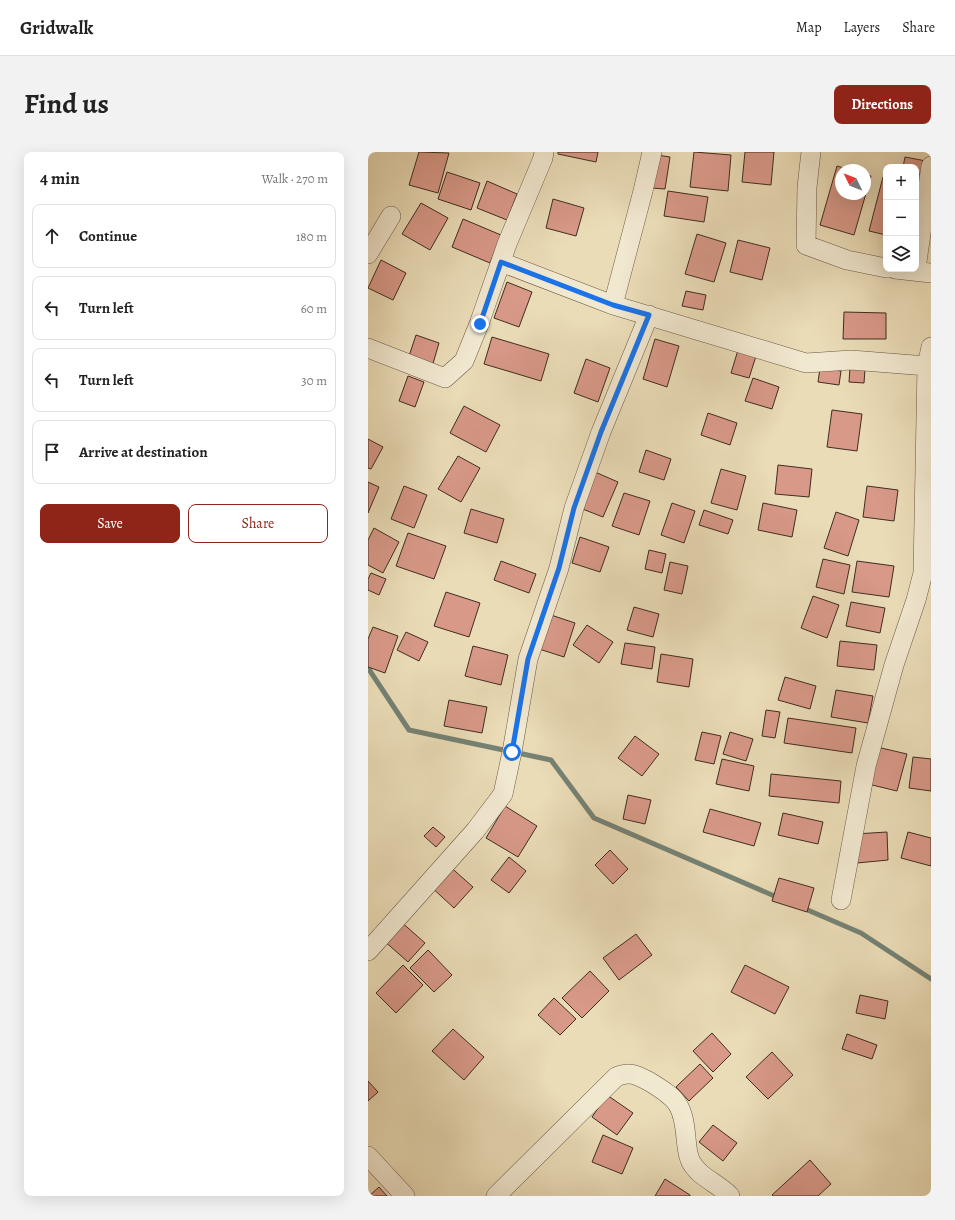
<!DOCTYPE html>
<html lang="en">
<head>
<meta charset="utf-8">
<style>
  body { margin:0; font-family:Alegreya,serif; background:#f2f2f2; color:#222 }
  .controls { position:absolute; right:12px; top:12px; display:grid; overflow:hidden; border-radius:8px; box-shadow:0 4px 16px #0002 }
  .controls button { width:36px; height:36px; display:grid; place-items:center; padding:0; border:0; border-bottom:1px solid #e0e0e0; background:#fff; color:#222; font:20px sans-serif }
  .compass { position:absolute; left:467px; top:12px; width:36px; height:36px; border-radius:50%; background:#fff; box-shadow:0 4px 16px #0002; rotate:313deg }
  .stop { position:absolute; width:12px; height:12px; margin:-9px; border:3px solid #1a73e8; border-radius:50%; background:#fff }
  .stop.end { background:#1a73e8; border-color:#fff; box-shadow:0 1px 4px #0008 }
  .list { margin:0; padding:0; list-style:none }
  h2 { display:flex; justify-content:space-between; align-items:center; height:52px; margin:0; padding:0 16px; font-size:17px }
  h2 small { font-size:13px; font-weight:400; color:#767676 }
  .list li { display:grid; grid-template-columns:26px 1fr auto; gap:12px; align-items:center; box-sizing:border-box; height:64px; margin:0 8px 8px; padding:0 8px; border:1px solid #e0e0e0; border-radius:8px }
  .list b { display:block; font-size:15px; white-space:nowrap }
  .list em { font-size:13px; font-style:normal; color:#767676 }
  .actions { display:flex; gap:8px; padding:12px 16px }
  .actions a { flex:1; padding:9px 0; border:1px solid #8f2418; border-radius:8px; text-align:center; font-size:14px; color:#8f2418 }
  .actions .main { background:#8f2418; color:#fff }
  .icon { flex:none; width:22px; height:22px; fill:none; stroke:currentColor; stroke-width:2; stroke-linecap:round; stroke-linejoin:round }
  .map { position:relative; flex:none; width:563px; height:1044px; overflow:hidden; border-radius:8px }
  header { display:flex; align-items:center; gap:24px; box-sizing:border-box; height:56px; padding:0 20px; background:#fff; border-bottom:1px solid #e0e0e0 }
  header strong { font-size:19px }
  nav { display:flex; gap:22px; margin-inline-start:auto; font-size:14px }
  .intro { display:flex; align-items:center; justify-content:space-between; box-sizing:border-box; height:96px; padding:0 24px }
  h1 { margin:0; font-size:28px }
  .button { padding:10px 18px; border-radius:8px; background:#8f2418; color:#fff; font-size:14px; font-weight:700 }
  main { display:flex; gap:24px; padding:0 24px }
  aside { flex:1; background:#fff; border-radius:8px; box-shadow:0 4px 16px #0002 }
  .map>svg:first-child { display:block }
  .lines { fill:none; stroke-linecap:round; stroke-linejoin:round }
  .stream { stroke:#758274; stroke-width:5 }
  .building { fill:#d89988; stroke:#412c22 }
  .minor-casing { stroke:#6b5847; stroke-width:20 }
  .minor { stroke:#f1e8d0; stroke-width:19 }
  .route { stroke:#1a73e8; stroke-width:5 }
</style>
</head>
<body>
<header>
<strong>Gridwalk</strong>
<nav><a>Map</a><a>Layers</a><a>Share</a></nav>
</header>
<div class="intro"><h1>Find us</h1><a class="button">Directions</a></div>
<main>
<aside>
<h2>4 min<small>Walk · 270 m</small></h2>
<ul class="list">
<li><svg class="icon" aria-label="ahead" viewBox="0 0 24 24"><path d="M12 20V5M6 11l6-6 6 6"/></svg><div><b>Continue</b></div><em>180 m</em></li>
<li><svg class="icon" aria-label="left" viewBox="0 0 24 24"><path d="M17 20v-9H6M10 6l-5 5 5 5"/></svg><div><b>Turn left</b></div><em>60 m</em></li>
<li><svg class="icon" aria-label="left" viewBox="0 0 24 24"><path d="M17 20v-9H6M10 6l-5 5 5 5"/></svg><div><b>Turn left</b></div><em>30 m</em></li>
<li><svg class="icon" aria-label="arrive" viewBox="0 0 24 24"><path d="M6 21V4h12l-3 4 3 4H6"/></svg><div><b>Arrive at destination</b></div></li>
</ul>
<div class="actions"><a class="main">Save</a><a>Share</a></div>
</aside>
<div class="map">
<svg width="563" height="1044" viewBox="0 0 563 1044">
  <rect width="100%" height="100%" fill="#eadcb7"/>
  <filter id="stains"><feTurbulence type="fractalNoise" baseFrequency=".005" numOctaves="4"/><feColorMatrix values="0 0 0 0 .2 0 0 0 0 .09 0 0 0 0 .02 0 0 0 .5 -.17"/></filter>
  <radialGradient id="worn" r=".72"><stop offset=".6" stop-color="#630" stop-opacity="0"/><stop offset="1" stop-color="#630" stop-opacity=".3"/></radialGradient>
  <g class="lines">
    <path class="stream" d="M0,516l41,62 142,30 43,58 185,80
      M435,756l58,25 70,46"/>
  </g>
  <path class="building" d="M51,0l30,1 -11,40 -29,-8z
    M190,0h40l-2,10 -38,-8z
    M326,0l37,3 -3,36 -38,-4z
    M377,0h29l-3,33 -29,-3z
    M289,3l13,2 -5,32 -13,-1z
    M537,5l21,4 -2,14 -5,-1 -1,5h-2v-12h-13z
    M469,14l14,4h-10v24h24v-20l6,2 -17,59 -34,-10z
    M79,20l33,11 -9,27 -33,-11z
    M515,25l3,1v57l-17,-4z
    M119,29l30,13 -10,26 -30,-12z
    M300,39l40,6 -4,25 -40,-6z
    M185,47l31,9 -8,28 -30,-8z
    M53,51l27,15 -18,32 -28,-16z
    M95,67l38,16 -11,28 -38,-16z
    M329,82l29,9 -12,39 -29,-8z
    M370,88l32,8 -8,32 -32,-8z
    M13,108l25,13 -13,27 -25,-12z
    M139,130l25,10 -13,35 -25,-9z
    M318,139l20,4 -3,15 -21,-4z
    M476,160l42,1v26h-43z
    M48,183l23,8 -7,24 -24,-8z
    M124,185l57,17 -8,27 -57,-17z
    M287,187l24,7 -12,41 -24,-8z
    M370,198l18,6 -7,22 -18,-5z
    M218,207l24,9 -12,34 -24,-9z
    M452,216l21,3 -2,14 -21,-3z
    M482,216l15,1 -1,14 -15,-1z
    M40,224l16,6 -9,25 -16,-6z
    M385,226l26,9 -7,22 -27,-8z
    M96,254l36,19 -14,27 -36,-19z
    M464,258l30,4 -5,37 -30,-4z
    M340,261l29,10 -7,22 -29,-10z
    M0,287l15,8 -12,22 -3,-1z
    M278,298l25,9 -7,21 -25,-8z
    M90,304l22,12 -19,34 -23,-13z
    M410,313l34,4 -3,28 -34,-3z
    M353,317l25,7 -9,34 -26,-7z
    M227,320l23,10 -15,35 -23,-9z
    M0,330l11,5 -11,26z
    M36,334l23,9 -13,33 -23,-9z
    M499,334l31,4 -4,31 -31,-4z
    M256,341l26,8 -11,34 -27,-9z
    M304,351l23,8 -11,32 -23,-8z
    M395,351l34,7 -5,27 -34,-7z
    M103,357l33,10 -7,24 -33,-10z
    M336,358l29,10 -5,14 -29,-9z
    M468,360l23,8 -11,36 -24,-8z
    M6,376l25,14 -16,31 -15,-8v-25z
    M40,381l38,13 -12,33 -38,-13z
    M212,385l29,10 -9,25 -28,-9z
    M281,398l17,4 -4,19 -17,-4z
    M455,407l27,6 -6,29 -28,-7z
    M133,409l35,13 -7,19 -35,-13z
    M489,409l37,5 -5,31 -37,-5z
    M302,410l18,4 -6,28 -18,-4z
    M3,421l15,6 -7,16 -11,-5v-11z
    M78,440l34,11 -11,34 -35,-11z
    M445,444l26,9 -12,33 -26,-10z
    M483,450l34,6 -5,25 -34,-7z
    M266,455l25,7 -6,23 -26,-7z
    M183,463l24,8 -11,34 -25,-8z
    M219,473l26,17 -14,21 -26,-18z
    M5,475l25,9 -13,37 -17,-6v-28z
    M38,480l22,10 -9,19 -22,-11z
    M472,489l37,4 -3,25 -37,-4z
    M257,491l30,4 -3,22 -31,-5z
    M105,494l35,9 -7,30 -36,-9z
    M293,502l32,5 -4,28 -32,-5z
    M417,525l31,9 -6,23 -32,-9z
    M468,538l37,6 -5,27 -37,-6z
    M81,548l38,7 -5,26 -38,-7z
    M398,558l14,2 -5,26 -13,-2z
    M420,566l68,10 -4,25 -68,-10z
    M334,580l19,4 -7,28 -19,-4z
    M362,580l23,7 -7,22 -23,-7z
    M267,584l24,18 -17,22 -24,-18z
    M509,595l30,7 -10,37 -29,-7z
    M545,605l18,2v32l-22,-3z
    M354,607l32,7 -5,25 -33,-7z
    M403,622l70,7 -2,22 -70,-7z
    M260,643l23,5 -6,24 -22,-5z
    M137,654l32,20 -19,31 -32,-19z
    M342,657l51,14 -7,23 -51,-14z
    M415,661l40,9 -5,22 -40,-9z
    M65,675l12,10 -9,10 -12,-11z
    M519,680l1,28 -31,3 -2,-29z
    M540,680l23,6v28l-30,-8z
    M242,698l18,19 -15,15 -18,-19z
    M141,705l17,14 -17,22 -18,-13z
    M79,712l26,23 -19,21 -25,-23z
    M411,726l35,10 -7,24 -35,-11z
    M31,768l26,23 -17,19 -26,-23z
    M268,782l16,21 -33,25 -16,-22z
    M60,798l24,25 -18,17 -24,-24z
    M35,813l20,20 -27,28 -20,-20z
    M377,813l44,22 -14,27 -44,-22z
    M222,819l19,20 -27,27 -20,-20z
    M492,843l28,6 -3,18 -29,-6z
    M186,846l22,21 -16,16 -22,-20z
    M85,877l31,28 -20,23 -32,-29z
    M344,881l19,21 -18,18 -20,-21z
    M479,882l30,11 -5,14 -30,-10z
    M404,900l21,23 -25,24 -22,-22z
    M332,912l13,14 -24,23 -13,-14z
    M0,929l10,11 -10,9z
    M239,943l26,18 -16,22 -25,-18z
    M345,973l24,18 -14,18 -24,-19z
    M235,983l30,13 -11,26 -30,-12z
    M442,1008l21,24 -13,12h-44l-2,-1z
    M297,1027l25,16v1h-35z
    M11,1035l8,9h-18z"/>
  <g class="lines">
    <g class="minor-casing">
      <path id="minor" d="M443,0l-4,35 -1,58 41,15 39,8
        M0,102l23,-38
        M133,110l112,43 193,58 45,-3 76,6
        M548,116l15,-102
        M527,117l36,4
        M245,153l30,-114 9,-39
        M0,196l77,30 19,-17 15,-37 28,-80 36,-86 1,-6
        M473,748l25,-134 28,-101 22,-65 7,-27 4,-207 4,-19
        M0,799l107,-120 28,-37 9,-42 16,-93 31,-91 15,-60 27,-76 48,-117
        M0,1004l37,40
        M128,1044l120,-119c14,-6 21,-2 34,5 28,17 33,23 36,56 1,8 1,16 5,24 9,16 27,21 39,34"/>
    </g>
    <use href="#minor" class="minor"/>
  </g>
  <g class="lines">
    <path class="route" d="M112,172l21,-62 112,43 36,10 -48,117 -27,76 -15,60 -31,91 -16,93"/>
  </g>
  <rect width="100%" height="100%" filter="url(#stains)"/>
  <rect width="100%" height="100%" fill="url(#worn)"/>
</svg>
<div class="controls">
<button>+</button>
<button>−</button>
<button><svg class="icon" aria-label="layers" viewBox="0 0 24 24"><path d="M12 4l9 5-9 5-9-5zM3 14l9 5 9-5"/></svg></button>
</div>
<svg class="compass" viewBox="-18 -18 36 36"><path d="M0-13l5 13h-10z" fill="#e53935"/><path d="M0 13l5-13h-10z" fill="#767676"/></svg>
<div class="stop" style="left:144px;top:600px"></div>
<div class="stop end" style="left:112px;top:172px"></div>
</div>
</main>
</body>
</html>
